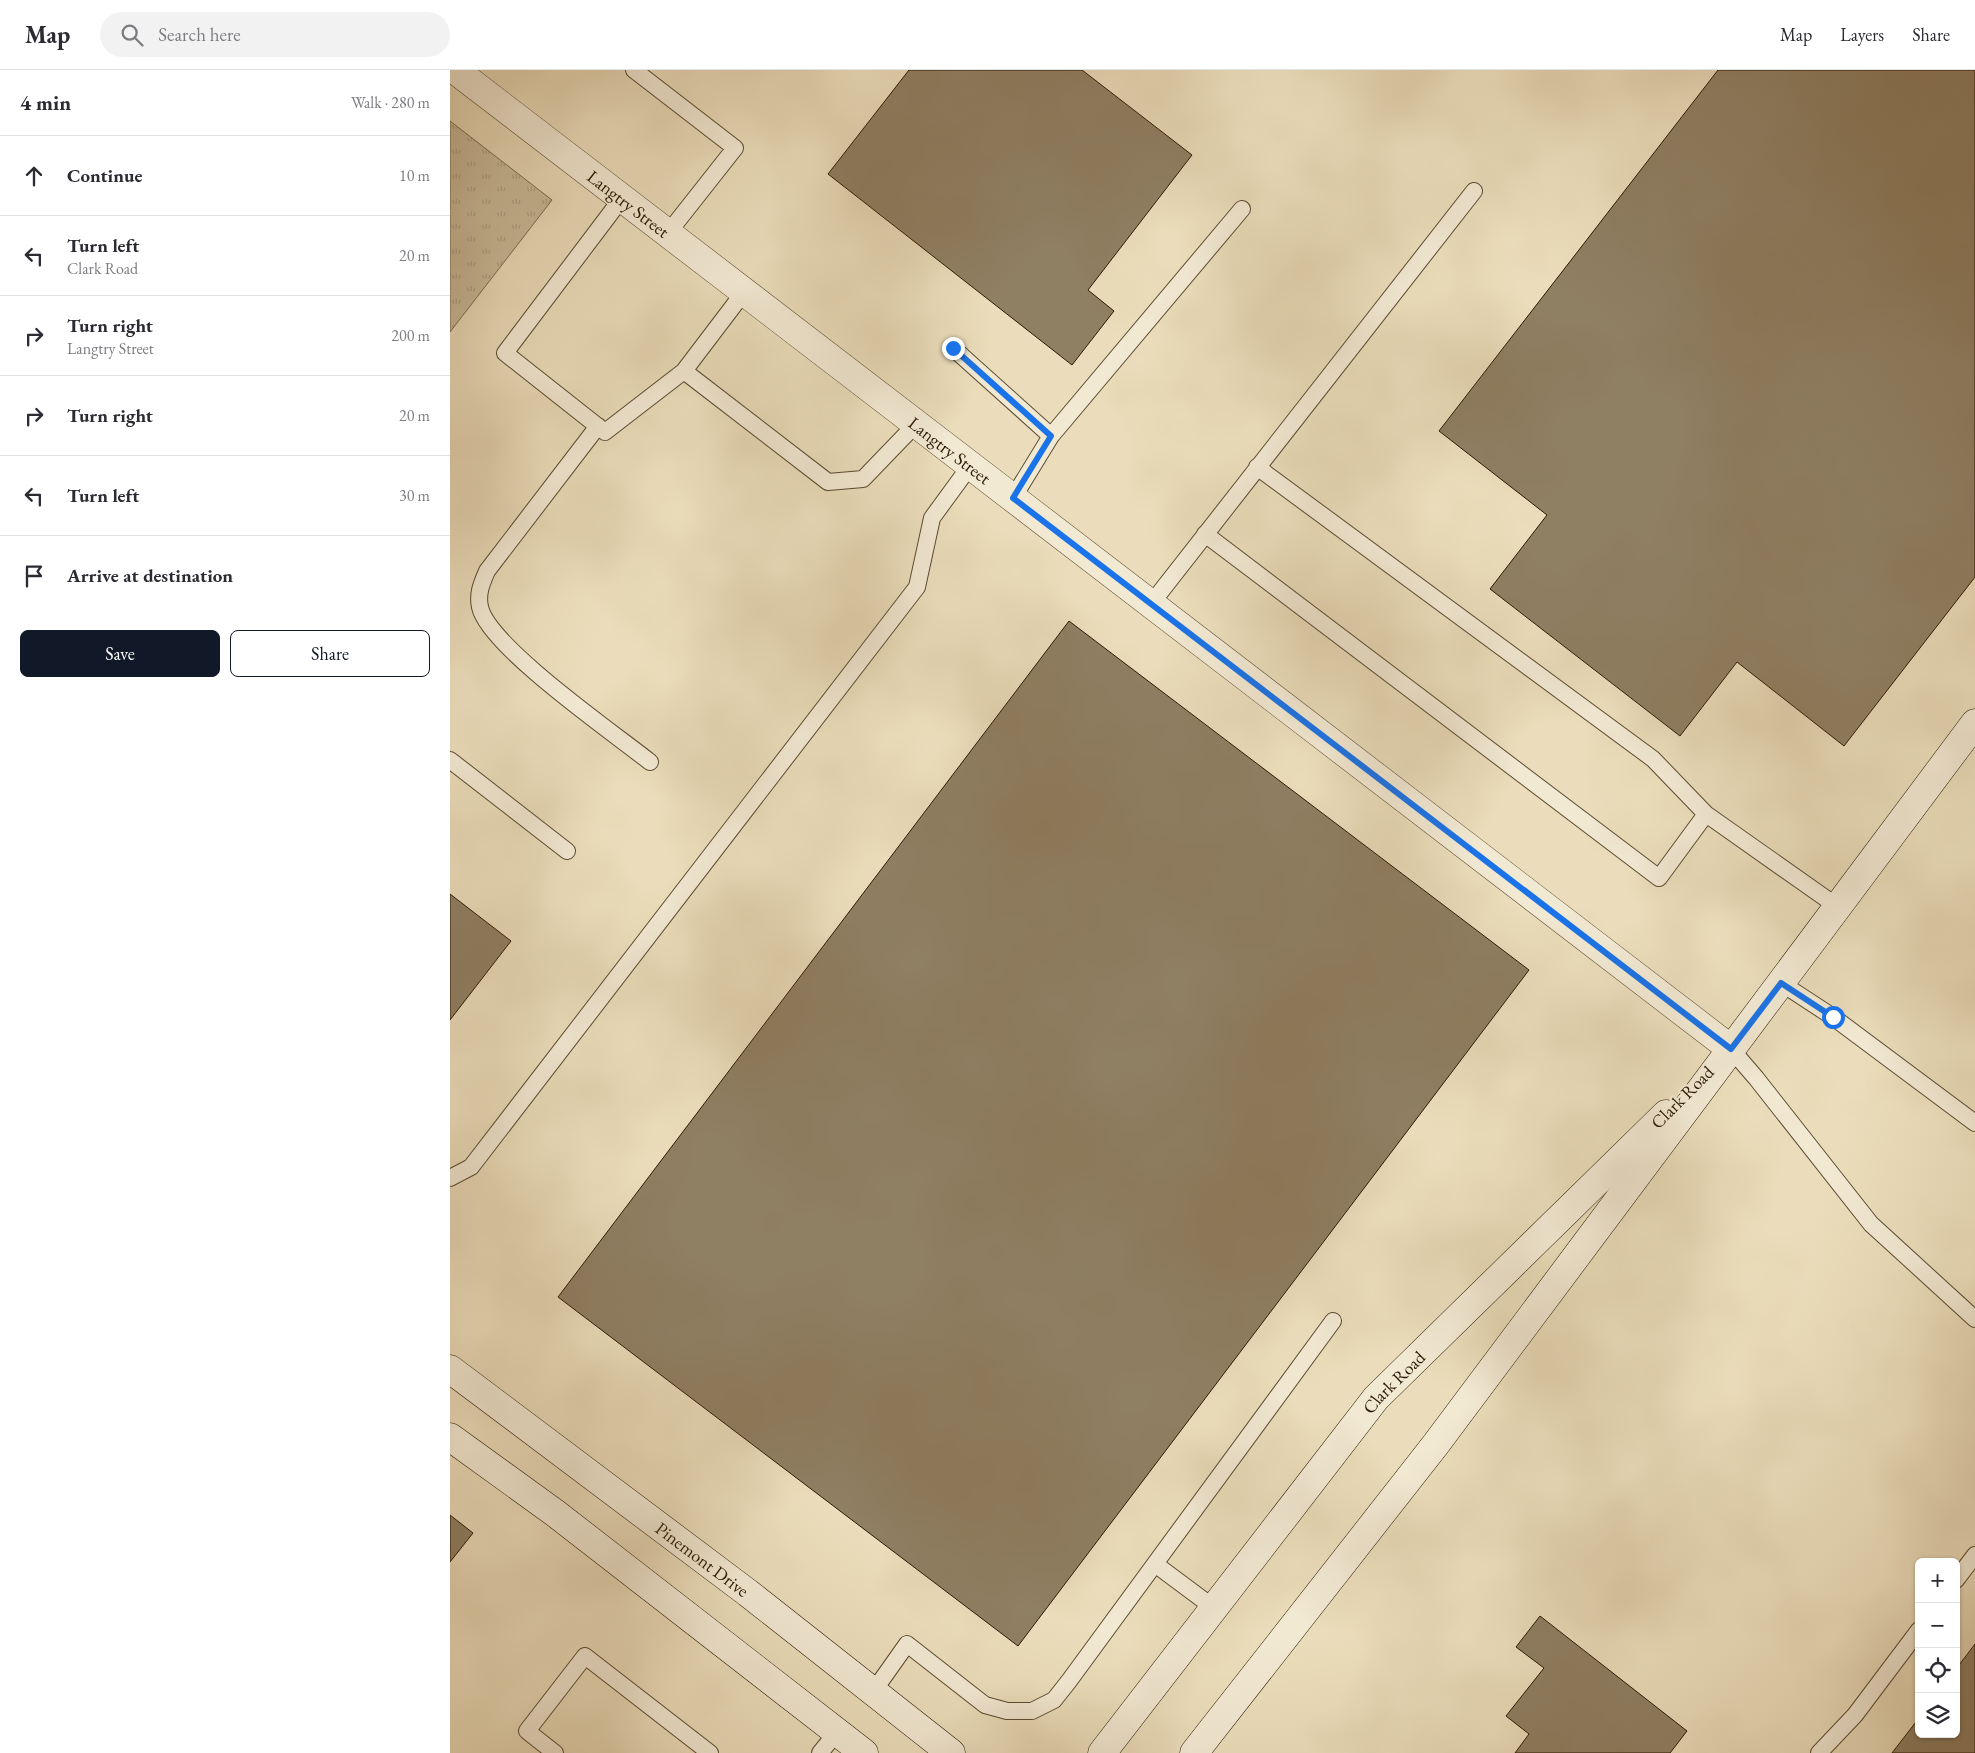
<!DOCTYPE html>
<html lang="en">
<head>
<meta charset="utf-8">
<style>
  body { margin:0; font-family:"EB Garamond",serif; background:#f2f2f3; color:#2b2b33 }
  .controls { position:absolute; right:15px; bottom:15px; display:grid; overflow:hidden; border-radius:8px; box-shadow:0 1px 4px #0004 }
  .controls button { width:45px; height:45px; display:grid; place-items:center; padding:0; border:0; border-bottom:1px solid #e1e1e2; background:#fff; color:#2b2b33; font:25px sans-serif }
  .stop { position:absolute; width:15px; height:15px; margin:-11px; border:4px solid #1a73e8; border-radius:50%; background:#fff }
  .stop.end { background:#1a73e8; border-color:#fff; box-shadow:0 1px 5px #0008 }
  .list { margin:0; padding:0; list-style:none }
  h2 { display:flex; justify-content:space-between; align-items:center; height:65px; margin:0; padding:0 20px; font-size:21px }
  h2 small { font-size:16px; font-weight:400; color:#7c7c81 }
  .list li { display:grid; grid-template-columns:32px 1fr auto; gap:15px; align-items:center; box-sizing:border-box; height:80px; padding:0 20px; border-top:1px solid #e1e1e2 }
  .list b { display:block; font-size:19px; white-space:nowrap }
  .list p { margin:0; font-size:16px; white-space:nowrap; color:#7c7c81 }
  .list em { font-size:16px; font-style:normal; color:#7c7c81 }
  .actions { display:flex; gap:10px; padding:15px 20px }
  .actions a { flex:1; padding:11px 0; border:1px solid #111827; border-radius:8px; text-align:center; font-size:18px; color:#111827 }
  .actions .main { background:#111827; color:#fff }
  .icon { flex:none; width:28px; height:28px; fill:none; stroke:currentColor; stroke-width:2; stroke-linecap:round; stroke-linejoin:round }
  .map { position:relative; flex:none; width:1525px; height:1683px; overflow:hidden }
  header { display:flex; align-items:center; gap:30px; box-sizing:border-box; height:70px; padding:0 25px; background:#fff; border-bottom:1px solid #e1e1e2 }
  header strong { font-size:24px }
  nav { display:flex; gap:28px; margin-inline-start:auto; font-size:18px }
  .search { width:350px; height:45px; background:#f2f2f3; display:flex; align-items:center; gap:12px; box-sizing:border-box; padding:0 18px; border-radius:28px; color:#7c7c81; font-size:19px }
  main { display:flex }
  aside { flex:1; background:#fff }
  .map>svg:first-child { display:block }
  .grass { fill:url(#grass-tufts); stroke:#7a6b50 }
  .building { fill:#8f7f63; stroke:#2b1a03 }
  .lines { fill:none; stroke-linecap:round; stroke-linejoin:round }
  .lane-casing { stroke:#5b4b31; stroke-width:18 }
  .street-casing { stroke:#5b4b31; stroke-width:29 }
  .secondary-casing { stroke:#2b1a03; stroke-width:29 }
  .lane { stroke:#f2e9d3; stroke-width:16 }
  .street { stroke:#f2e9d3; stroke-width:28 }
  .secondary { stroke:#f2e9d3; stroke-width:28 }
  .route { stroke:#1a73e8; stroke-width:6 }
  .labels { text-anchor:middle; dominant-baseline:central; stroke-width:4.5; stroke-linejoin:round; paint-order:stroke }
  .street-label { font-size:18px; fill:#2b1a03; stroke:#f2e9d3 }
</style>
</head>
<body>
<header>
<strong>Map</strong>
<div class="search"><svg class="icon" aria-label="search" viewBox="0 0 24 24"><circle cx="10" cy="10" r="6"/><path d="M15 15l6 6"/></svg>Search here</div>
<nav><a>Map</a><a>Layers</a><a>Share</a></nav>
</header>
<main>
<aside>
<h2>4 min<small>Walk · 280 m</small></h2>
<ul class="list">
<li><svg class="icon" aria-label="ahead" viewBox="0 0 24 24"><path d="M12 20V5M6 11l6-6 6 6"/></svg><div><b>Continue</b></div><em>10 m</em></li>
<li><svg class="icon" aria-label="left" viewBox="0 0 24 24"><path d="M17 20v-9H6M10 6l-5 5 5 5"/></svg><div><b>Turn left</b><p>Clark Road</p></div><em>20 m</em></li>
<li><svg class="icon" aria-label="right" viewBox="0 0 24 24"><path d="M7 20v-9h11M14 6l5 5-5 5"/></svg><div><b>Turn right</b><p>Langtry Street</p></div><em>200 m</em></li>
<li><svg class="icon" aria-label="right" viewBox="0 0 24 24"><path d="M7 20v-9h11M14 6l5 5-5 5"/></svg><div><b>Turn right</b></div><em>20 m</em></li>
<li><svg class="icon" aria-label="left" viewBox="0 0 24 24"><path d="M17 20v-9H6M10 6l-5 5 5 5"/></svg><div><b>Turn left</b></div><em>30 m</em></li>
<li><svg class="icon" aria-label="arrive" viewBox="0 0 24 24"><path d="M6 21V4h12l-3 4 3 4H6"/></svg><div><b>Arrive at destination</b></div></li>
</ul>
<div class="actions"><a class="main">Save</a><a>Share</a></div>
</aside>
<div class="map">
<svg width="1525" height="1683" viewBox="0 0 1525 1683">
  <defs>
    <pattern id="grass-tufts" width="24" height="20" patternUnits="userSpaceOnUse" patternTransform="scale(1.25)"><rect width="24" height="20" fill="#cabc9c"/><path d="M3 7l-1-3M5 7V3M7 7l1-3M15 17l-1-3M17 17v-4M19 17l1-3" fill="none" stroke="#aea185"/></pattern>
  </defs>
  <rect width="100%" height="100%" fill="#ebddbb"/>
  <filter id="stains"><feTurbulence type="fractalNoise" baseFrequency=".004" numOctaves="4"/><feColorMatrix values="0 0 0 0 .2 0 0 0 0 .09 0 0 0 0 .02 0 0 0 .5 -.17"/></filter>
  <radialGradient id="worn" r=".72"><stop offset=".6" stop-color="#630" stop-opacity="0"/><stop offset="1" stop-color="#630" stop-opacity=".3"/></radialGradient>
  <path class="grass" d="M0,51l102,79 -102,132z"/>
  <path class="building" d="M459,0h173l110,85 -104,135 26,21 -42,54 -244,-191z
    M1268,0h257v507l-131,169 -107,-84 -57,74 -190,-147 57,-74 -108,-84z
    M619,551l460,349 -511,676 -460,-349z
    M0,824l61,47 -61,79z
    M0,1445l23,18 -23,29z
    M1090,1546l147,115 -17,22h-155l14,-19 -23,-18 38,-48 -28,-21z
    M1525,1574v109h-83l27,-35v16h37v-65z"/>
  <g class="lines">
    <g class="lane-casing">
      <path id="lane" d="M184,0l101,78 -67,85
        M172,128l-117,155 100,79 79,-61
        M294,222l-60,79 144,111 35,-3 53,-55
        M503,278l98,88
        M148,356l-111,145c-5,12 -10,22 -7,36 8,39 135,127 170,155
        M807,397l396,292 53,55
        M563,428l38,-62 191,-227
        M755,464l454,344 47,-64 132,93
        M701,534l323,-413
        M0,690l117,91
        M1331,913l52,34 142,106
        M1281,979l25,29 115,146 104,95
        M0,1108l21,-11 446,-580 15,-69 38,-52
        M705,1494l59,44
        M1506,1510l19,-25
        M423,1622l34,-48 78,61 22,6h25l22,-11 15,-19 264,-360
        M105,1683l-28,-22 58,-75 125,97
        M370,1683l17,-21
        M1369,1683l36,-38 64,-85"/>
    </g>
    <g class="street-casing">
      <g id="street">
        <path id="s1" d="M5,0l1276,979"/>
      </g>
    </g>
    <g class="secondary-casing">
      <g id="secondary">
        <path id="s2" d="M0,1299l298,224 203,160"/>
        <path d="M0,1367l105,76 309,240"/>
        <path id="s3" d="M652,1683l274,-355 290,-284"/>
        <path d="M744,1683l242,-309 539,-721"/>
      </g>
    </g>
    <use href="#lane" class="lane"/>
    <use href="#street" class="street"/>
    <use href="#secondary" class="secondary"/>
  </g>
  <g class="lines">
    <path class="route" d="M503,278l98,88 -38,62 718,551 50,-66 52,34"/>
  </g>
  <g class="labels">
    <g class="street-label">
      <text stroke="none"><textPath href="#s1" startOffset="219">Langtry Street</textPath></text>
      <text stroke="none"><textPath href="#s1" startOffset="624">Langtry Street</textPath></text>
      <text transform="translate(1232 1027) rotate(-45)">Clark Road</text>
      <text stroke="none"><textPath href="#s3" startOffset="472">Clark Road</textPath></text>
      <text stroke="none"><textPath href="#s2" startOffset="316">Pinemont Drive</textPath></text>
    </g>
  </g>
  <rect width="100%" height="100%" filter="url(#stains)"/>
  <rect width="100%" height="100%" fill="url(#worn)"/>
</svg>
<div class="controls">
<button>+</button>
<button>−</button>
<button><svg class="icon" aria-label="locate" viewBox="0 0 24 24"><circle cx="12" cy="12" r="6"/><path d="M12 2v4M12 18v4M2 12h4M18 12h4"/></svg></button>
<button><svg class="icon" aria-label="layers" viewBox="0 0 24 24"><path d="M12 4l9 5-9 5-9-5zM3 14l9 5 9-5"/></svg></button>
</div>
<div class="stop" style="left:1383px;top:947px"></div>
<div class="stop end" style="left:503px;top:278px"></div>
</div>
</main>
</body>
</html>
